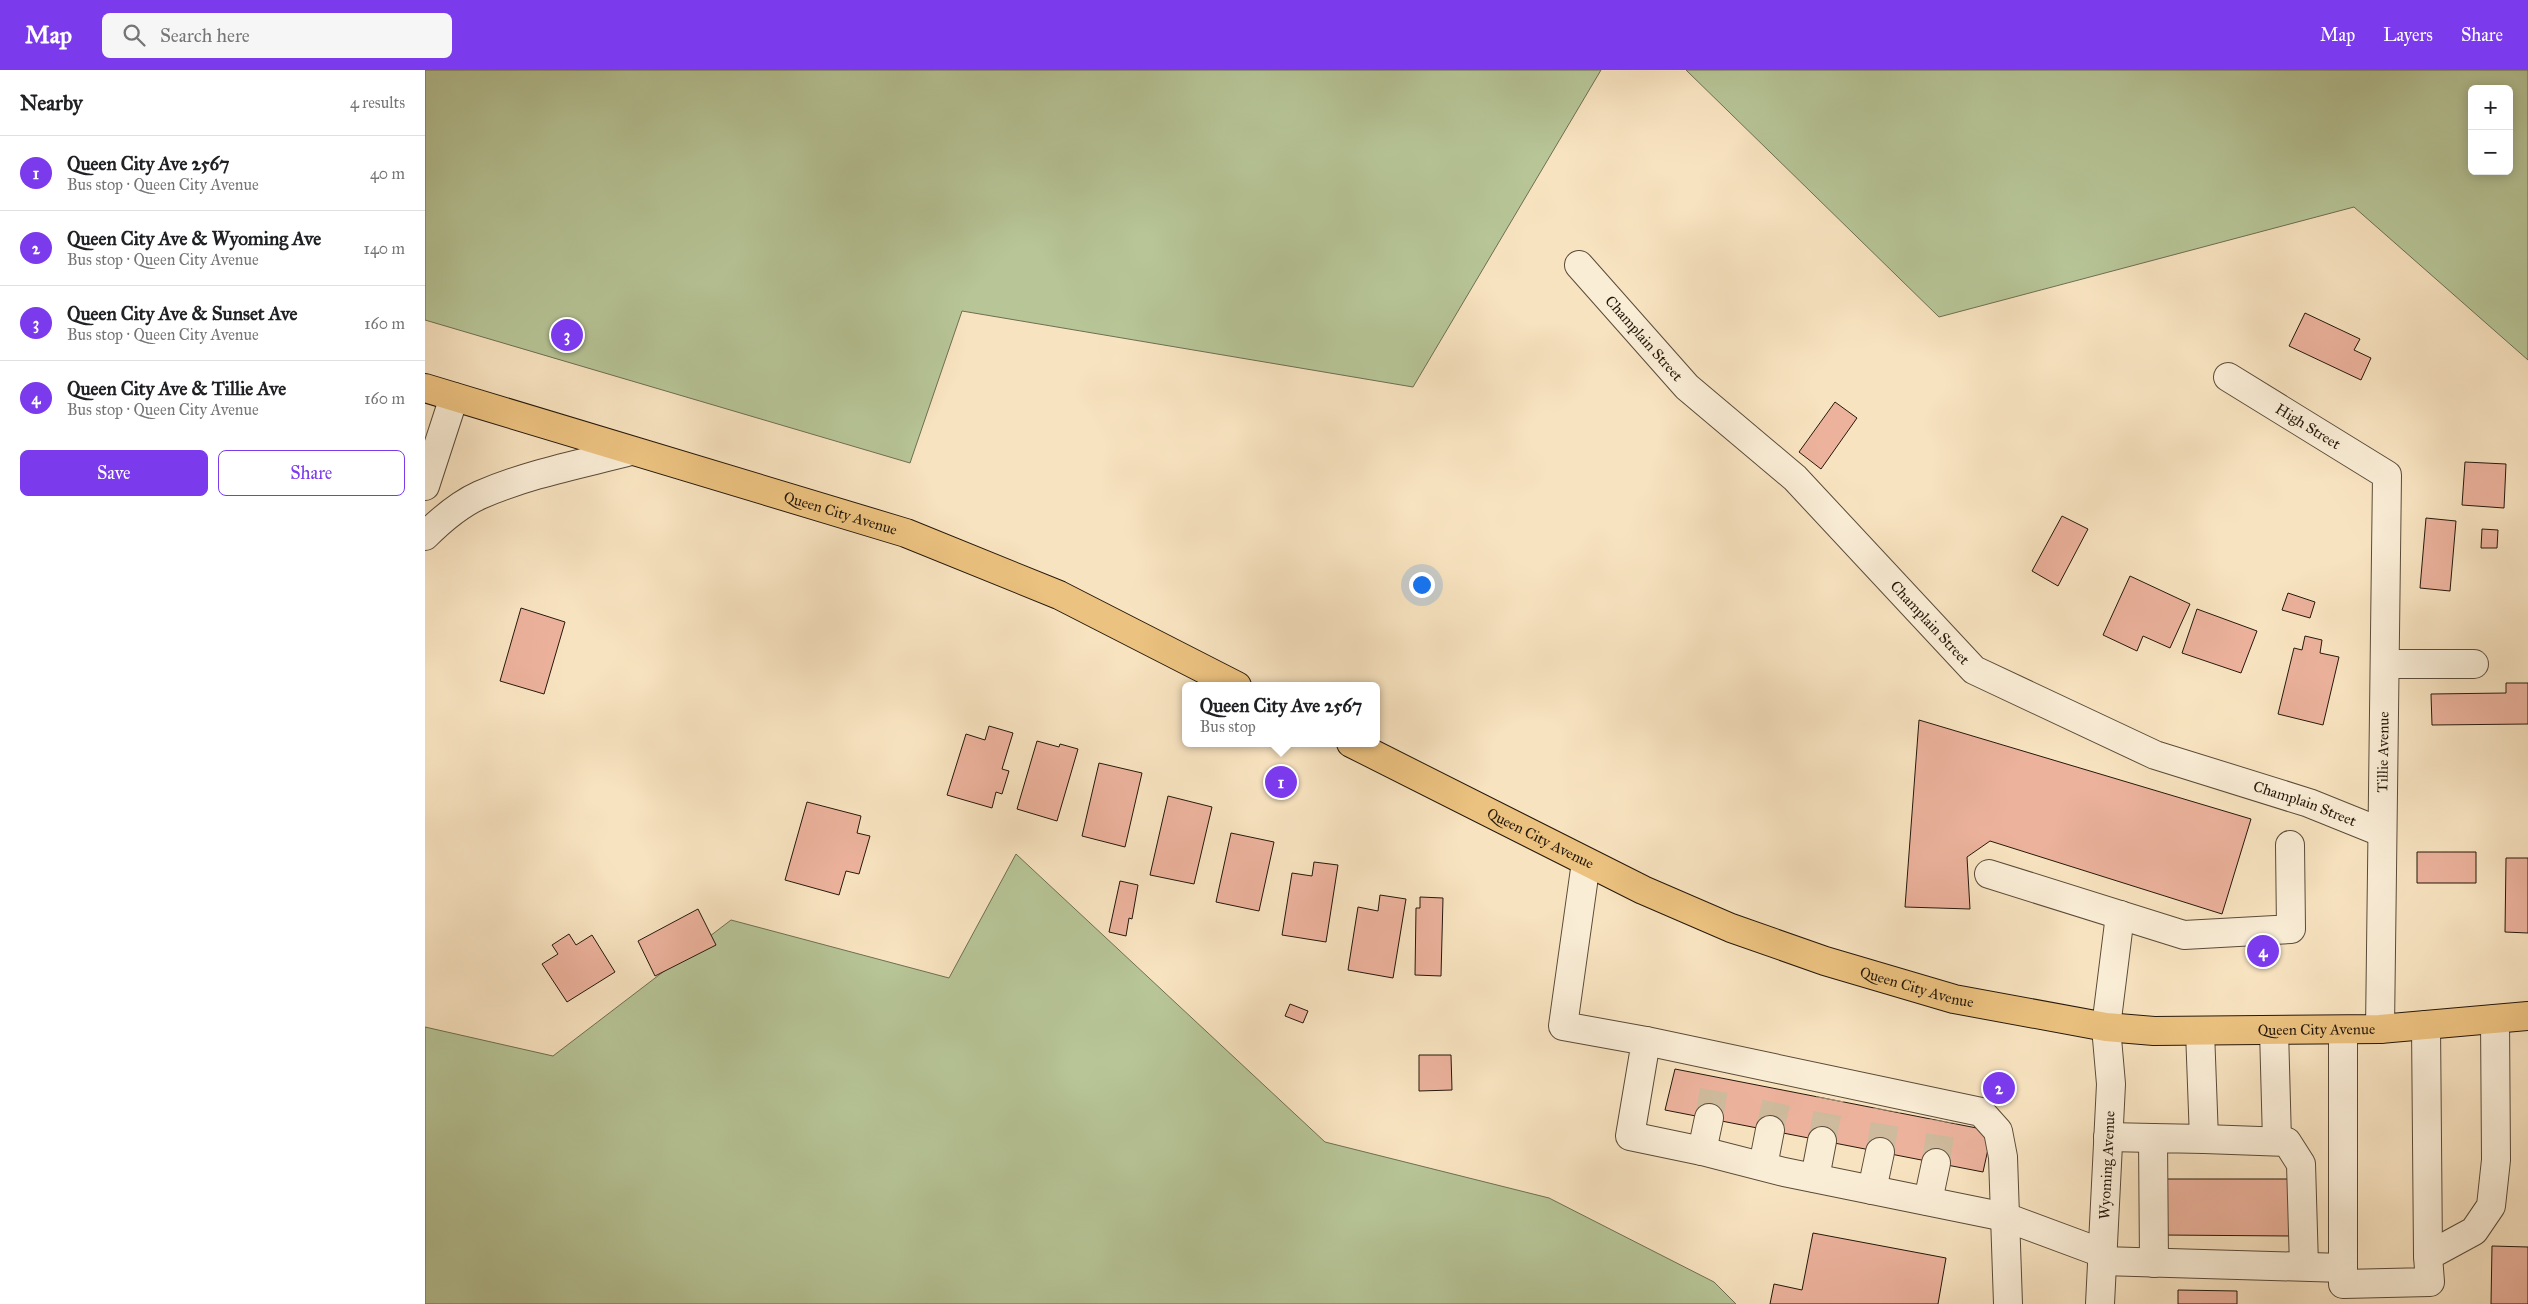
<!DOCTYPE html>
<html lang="en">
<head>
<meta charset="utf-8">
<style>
  body { margin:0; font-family:"IM FELL Great Primer",serif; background:#f6f6f6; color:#202124 }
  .controls { position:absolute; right:15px; top:15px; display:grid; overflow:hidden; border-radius:8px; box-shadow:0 2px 12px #0003 }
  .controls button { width:45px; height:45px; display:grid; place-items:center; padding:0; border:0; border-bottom:1px solid #e0e0e0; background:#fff; color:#202124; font:25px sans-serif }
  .you { position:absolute; left:996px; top:514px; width:18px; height:18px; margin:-12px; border:4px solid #fff; border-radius:50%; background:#1a73e8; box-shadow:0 0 0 8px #1a73e833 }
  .badge { display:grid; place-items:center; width:32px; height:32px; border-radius:50%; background:#7c3aed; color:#fff; font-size:16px; font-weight:700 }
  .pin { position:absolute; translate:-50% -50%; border:2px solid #fff; box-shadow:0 1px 5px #0006 }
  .popup { position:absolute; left:757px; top:612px; width:198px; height:65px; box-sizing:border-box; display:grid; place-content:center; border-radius:8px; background:#fff; filter:drop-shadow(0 1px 4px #0005); font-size:16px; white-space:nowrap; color:#757577 }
  .popup b { font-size:19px; color:#202124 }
  .popup::after { content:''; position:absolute; left:50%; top:100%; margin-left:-10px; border:10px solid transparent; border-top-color:#fff }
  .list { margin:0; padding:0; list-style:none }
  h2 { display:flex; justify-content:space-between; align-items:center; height:65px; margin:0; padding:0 20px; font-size:21px }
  h2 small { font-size:16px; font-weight:400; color:#757577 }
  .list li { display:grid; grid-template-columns:32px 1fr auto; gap:15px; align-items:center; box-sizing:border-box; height:75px; padding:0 20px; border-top:1px solid #e0e0e0 }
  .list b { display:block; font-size:19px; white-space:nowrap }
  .list p { margin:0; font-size:16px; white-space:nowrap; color:#757577 }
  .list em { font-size:16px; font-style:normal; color:#757577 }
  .actions { display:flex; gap:10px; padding:15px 20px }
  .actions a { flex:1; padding:11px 0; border:1px solid #7c3aed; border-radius:8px; text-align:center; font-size:18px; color:#7c3aed }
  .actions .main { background:#7c3aed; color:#fff }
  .icon { flex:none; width:28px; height:28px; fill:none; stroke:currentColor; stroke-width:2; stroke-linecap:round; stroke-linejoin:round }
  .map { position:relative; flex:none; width:2103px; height:1234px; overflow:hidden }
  header { display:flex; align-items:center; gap:30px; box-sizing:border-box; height:70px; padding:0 25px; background:#7c3aed; color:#fff }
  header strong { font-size:24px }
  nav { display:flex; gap:28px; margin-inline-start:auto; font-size:18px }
  .search { width:350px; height:45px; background:#f6f6f6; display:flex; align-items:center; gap:12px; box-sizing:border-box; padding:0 18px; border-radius:8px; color:#757577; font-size:19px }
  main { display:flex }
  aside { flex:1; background:#fff }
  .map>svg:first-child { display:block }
  .green { fill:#b7c597; stroke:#6e6e51; fill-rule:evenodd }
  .building { fill:#ecb29c; stroke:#25180b }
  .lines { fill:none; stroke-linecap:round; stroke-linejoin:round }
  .minor-tunnel { stroke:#ceba9c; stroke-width:28; stroke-dasharray:28 14; stroke-linecap:butt }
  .minor-casing { stroke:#5a4b38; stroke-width:30 }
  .major-casing { stroke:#25180b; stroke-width:30 }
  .minor { stroke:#faedd6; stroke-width:28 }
  .major { stroke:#ecc280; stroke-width:28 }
  .labels { text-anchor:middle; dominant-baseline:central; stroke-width:5; stroke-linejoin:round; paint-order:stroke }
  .street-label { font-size:15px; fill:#25180b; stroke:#faedd6 }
</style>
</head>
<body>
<header>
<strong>Map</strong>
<div class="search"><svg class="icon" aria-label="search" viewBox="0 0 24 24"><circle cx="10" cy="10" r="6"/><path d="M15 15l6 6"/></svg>Search here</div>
<nav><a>Map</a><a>Layers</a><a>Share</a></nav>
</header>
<main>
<aside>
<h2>Nearby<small>4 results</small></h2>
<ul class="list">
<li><span class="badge">1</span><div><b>Queen City Ave 2567</b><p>Bus stop · Queen City Avenue</p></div><em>40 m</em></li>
<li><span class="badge">2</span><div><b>Queen City Ave &amp; Wyoming Ave</b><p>Bus stop · Queen City Avenue</p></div><em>140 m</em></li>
<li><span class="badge">3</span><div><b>Queen City Ave &amp; Sunset Ave</b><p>Bus stop · Queen City Avenue</p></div><em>160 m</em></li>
<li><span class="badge">4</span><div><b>Queen City Ave &amp; Tillie Ave</b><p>Bus stop · Queen City Avenue</p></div><em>160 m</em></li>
</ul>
<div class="actions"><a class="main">Save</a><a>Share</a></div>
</aside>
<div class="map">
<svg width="2103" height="1234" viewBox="0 0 2103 1234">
  <rect width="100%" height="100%" fill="#f8e3c0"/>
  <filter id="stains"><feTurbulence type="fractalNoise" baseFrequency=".004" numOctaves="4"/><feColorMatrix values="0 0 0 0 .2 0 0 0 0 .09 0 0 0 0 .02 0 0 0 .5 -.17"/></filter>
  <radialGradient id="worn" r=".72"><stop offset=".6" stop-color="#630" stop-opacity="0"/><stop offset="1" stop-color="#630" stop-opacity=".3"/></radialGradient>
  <path class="green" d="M0,0h1176l-188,317 -451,-76 -52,152 -485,-143z
    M1261,0h842v290l-174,-153 -415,110zM2047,19h37v82h-37z
    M591,784l309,288 224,56 165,84 22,22h-1311v-277l128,29 178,-136 218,58z"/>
  <path class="building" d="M1880,243l55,26 -6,11 17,8 -10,22 -72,-34z
    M1410,332l22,16 -36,51 -22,-17z
    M2040,392l41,2 -2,44 -42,-3z
    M1637,446l26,13 -30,57 -26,-15z
    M2001,448l30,3 -6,70 -30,-3z
    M2057,459l16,1 -1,18h-16z
    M1705,506l60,28 -20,44 -27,-12 -6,15 -34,-16z
    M1863,523l27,9 -5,16 -28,-8z
    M96,538l44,14 -21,72 -44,-13z
    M1772,539l60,22 -16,42 -59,-20z
    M1880,566l17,4 -2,13 19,4 -16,68 -45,-11 16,-66 8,2z
    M2081,613h22v41l-96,1 -1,-31 75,-1z
    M1494,650l332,99 -29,95 -232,-73 -23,16 3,52 -65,-2z
    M564,656l24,7 -11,36 7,2 -7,23 -6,-2 -4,16 -45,-13 19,-61 19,6z
    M612,671l22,6 1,-3 18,5 -21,72 -40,-12z
    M674,693l43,10 -17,74 -43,-11z
    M743,726l44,11 -18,77 -44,-9z
    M382,732l54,14 -4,17 13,3 -11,38 -13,-3 -7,24 -54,-15z
    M806,763l43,9 -15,69 -43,-9z
    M1992,782h59v31h-59z
    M2081,788h22v75l-23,-1z
    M889,792l24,3 -12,77 -44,-7 10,-62 20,3z
    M695,811l18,4 -6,34 -3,-1 -3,18 -17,-4z
    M955,825l26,4 -13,79 -45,-8 10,-63 20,4z
    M995,827l23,1 -2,78 -26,-1 1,-67h4z
    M273,839l18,36 -61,31 -17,-35z
    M144,864l7,11 16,-10 23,37 -48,30 -25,-38 16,-10 -6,-9z
    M865,934l18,7 -5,12 -18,-7z
    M994,985h32l1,35 -33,1z
    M1250,999l317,62 -9,41 -318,-62z
    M1738,1109h129l-1,57 -128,-1z
    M1388,1163l133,25 -8,46h-168l4,-20 28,6z
    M2067,1176l36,1v57h-37z
    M1753,1220l59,1v13h-59z"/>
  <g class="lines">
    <path class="minor-tunnel" d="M1284,1048l7,-41
      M1345,1060l9,-41
      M1397,1071l8,-42
      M1455,1082l7,-42
      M1511,1093l6,-42"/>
    <g class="minor-casing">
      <g id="minor">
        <path id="s1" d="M1154,195l108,122 108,91 179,192 181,85 154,48 72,29"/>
        <path id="s2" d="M1803,307l159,98 -7,554"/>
        <path d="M0,416l29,-89"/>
        <path d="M0,466c16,-16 35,-32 55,-41 48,-21 101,-31 151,-44"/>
        <path d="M1960,594h89"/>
        <path d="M1161,792l-23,164 83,15 -16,95 72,15 82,21 221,45 97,36"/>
        <path d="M1564,804l195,61 107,-6 -1,-84"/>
        <path d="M2001,955l2,231"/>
        <path d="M1849,960l3,111"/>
        <path d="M1918,960v254l87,-2 -2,-26 46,-25 17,-25 5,-46 -1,-141"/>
        <path d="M1221,971l335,71 17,19 5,26 5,147"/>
        <path d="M1683,1067l45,1"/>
        <path d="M1779,1069l83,3 14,22 3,102"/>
        <path d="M1277,1081l7,-33"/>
        <path d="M1338,1096l7,-36"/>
        <path d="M1390,1108l7,-37"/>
        <path d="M1447,1120l8,-38"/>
        <path d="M1503,1131l8,-38"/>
        <path d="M1677,1191l241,7"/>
        <path d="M1729,1193l-1,-125 51,1 -4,-108"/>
        <path id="s3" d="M1675,1234l11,-220 -5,-57 14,-112"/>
      </g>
    </g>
    <g class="major-casing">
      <g id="major">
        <path id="s4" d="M0,318l481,145 153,62 178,91"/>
        <path id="s5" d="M926,673l292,147 88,38 94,33 129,38 152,28 48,4 226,-2 148,-13"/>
      </g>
    </g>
    <use href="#minor" class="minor"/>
    <use href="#major" class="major"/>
  </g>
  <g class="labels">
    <g class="street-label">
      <text stroke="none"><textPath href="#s1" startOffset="98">Champlain Street</textPath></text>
      <text stroke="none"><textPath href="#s2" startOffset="94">High Street</textPath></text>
      <text stroke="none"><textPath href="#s4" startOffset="434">Queen City Avenue</textPath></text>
      <text stroke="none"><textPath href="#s1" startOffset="502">Champlain Street</textPath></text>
      <text transform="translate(1958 682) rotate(-89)">Tillie Avenue</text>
      <text stroke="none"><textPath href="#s1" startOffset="924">Champlain Street</textPath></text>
      <text stroke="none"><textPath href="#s5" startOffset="212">Queen City Avenue</textPath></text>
      <text stroke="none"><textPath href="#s5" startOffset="618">Queen City Avenue</textPath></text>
      <text stroke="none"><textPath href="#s5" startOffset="1022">Queen City Avenue</textPath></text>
      <text stroke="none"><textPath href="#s3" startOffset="139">Wyoming Avenue</textPath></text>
    </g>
  </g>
  <rect width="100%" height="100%" filter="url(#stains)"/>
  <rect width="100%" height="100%" fill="url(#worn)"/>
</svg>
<div class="controls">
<button>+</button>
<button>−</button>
</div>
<div class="you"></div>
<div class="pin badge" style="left:856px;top:712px">1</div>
<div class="popup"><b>Queen City Ave 2567</b>Bus stop</div>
<div class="pin badge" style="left:1574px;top:1018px">2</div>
<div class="pin badge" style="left:142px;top:265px">3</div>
<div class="pin badge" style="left:1838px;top:881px">4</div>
</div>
</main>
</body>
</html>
